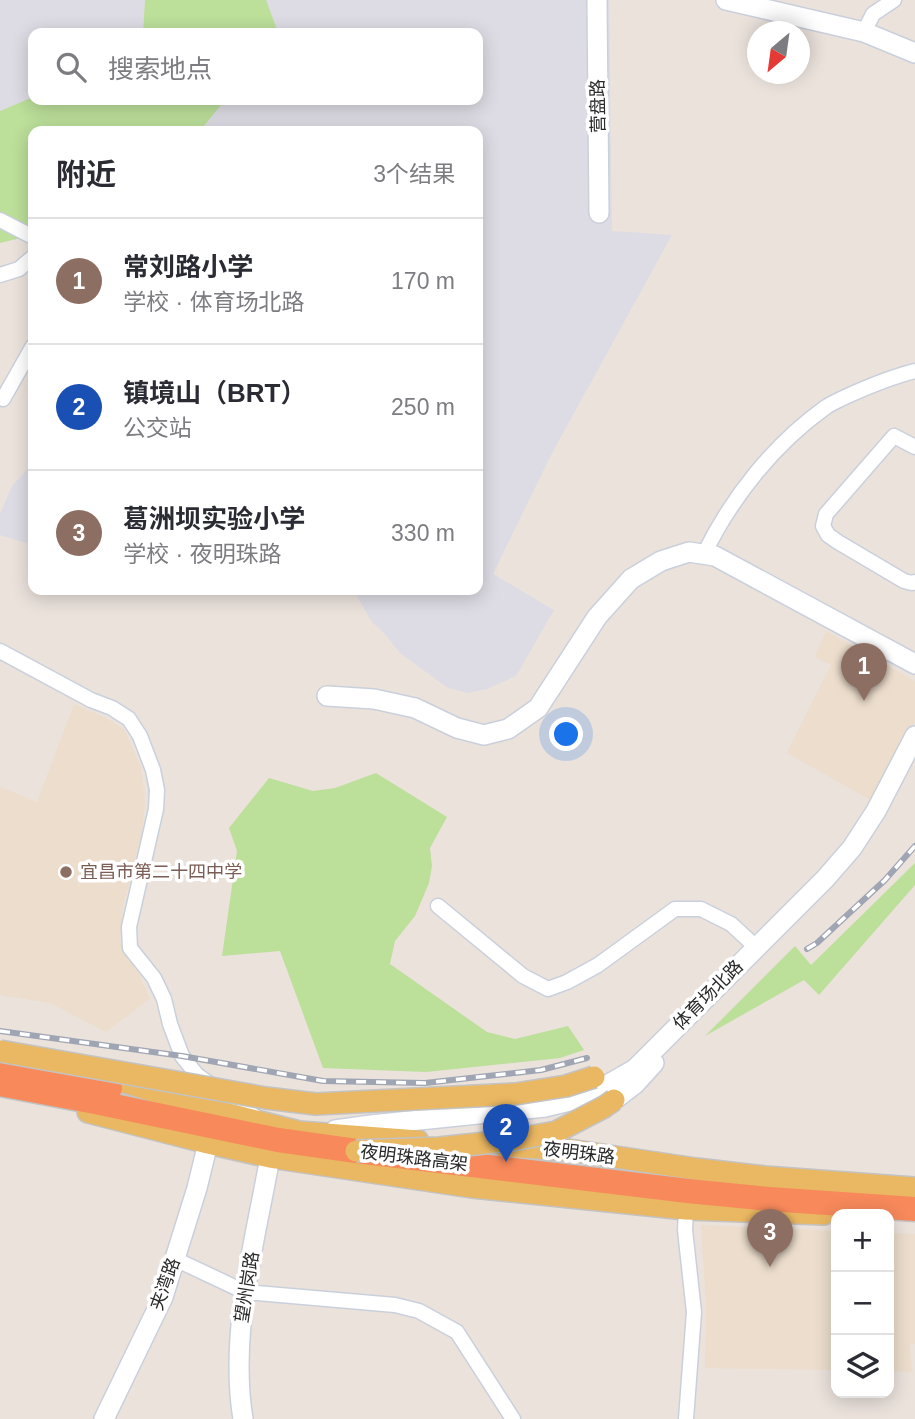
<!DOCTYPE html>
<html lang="zh">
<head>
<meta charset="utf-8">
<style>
  body { margin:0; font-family:Arial,"Noto Sans SC",sans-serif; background:#f2f2f3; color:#2b2b33 }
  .controls { position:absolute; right:21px; bottom:21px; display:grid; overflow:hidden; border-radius:14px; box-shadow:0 4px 18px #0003 }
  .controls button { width:63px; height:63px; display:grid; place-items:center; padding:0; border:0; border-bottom:2px solid #e1e1e2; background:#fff; color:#2b2b33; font:35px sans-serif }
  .compass { position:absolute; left:747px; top:21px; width:63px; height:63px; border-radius:50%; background:#fff; box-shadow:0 4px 18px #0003; rotate:209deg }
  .you { position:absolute; left:567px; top:735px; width:24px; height:24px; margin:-18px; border:5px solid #fff; border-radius:50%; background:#1a73e8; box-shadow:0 0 0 10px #1a73e833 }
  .badge { display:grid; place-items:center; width:46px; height:46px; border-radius:50%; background:#ea580c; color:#fff; font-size:23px; font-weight:700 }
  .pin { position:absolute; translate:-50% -58px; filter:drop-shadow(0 2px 4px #0008) }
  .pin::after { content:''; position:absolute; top:37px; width:24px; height:21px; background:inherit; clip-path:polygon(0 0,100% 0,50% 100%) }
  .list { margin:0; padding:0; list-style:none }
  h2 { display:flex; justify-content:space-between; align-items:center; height:91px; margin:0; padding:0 28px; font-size:30px }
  h2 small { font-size:23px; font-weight:400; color:#7c7c81 }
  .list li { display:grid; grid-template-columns:46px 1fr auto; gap:21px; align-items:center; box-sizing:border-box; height:126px; padding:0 28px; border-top:2px solid #e1e1e2 }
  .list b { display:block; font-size:26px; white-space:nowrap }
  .list p { margin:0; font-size:23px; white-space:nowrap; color:#7c7c81 }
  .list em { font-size:23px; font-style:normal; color:#7c7c81 }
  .icon { flex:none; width:38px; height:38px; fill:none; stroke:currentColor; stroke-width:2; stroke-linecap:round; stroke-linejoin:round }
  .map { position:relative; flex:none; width:915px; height:1419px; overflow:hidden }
  .search { position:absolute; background:#fff; box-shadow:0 4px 18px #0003; left:28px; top:28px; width:455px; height:77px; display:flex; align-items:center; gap:18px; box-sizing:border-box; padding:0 24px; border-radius:14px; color:#7c7c81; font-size:26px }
  .panel { position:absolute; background:#fff; box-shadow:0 4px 18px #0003; left:28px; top:126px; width:455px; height:469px; border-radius:14px }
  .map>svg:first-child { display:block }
  .industrial { fill:#dddce4 }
  .education { fill:#ecddcc }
  .green { fill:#bcdf9a }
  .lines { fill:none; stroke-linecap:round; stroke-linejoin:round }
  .street-casing { stroke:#cad0db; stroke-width:17 }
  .secondary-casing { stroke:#cad0db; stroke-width:22 }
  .primary-casing { stroke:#c3c3c3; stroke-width:24 }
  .highway-casing { stroke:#c3c3c3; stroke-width:27 }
  .street { stroke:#fff; stroke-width:14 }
  .secondary { stroke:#fff; stroke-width:19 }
  .primary { stroke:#eab762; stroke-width:21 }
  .highway { stroke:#f7895b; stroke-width:24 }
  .rail-casing { stroke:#9fa5b3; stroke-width:6 }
  .rail { stroke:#fff; stroke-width:3.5; stroke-dasharray:10; stroke-linecap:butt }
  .primary-bridge-casing { stroke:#c3c3c3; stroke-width:24; stroke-linecap:butt }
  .primary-bridge { stroke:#eab762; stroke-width:21 }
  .education-dot { fill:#8d6e63; stroke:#fff; stroke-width:2.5 }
  .labels { text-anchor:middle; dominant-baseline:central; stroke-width:7; stroke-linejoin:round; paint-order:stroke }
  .street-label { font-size:18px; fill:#292929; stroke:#fff }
  .education-label { font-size:18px; fill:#785e54; stroke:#fff; text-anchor:start }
</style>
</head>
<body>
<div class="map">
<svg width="915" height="1419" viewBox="0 0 915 1419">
  <rect width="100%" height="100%" fill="#ebe2dc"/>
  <path class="industrial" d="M0,0h145l-2,33h-110v64l-33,14z
    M266,0h343l3,231 60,4 -121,220 -58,119 61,36 -38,66 -29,13 -19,4 -20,-5 -48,-35 -17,-21 -12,-11 -17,-31h124v-459h-278l25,-31h253v-67h-200z
    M33,463v82l-33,-10v-21l12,-28z"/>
  <path class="education" d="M826,631l89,50v41l-41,80 -87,-49 44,-88 -16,-8z
    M74,704l30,13 20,12 17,38 4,35 -3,30 -20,79 -2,30 19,33 11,25 -44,33 -56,-29 -50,-8v-208l37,15z
    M701,1225l135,6v139l-131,-2 1,-64z
    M889,1233l26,1v110l-6,1 4,27 -24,-1z"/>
  <path class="green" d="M145,0h121l12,32 -135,1z
    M33,97v3h192l-25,31h-167v104l-33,8v-132z
    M376,773l71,44 -17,31 2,18 -3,17 -14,33 -20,25 -5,23 97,68 28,7 53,-13 16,24 -24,8 -134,14 -103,-4 -43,-117 -58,5 15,-105 -8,-23 40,-50 44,13 22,-3z
    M915,863v22l-96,110 -15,-15 -99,56 90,-90 16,19z"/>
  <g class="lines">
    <g class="street-casing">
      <path id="street" d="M864,32l9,-18 21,-14
        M0,220l33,17
        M0,275l19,-6 14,-12
        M3,399l30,-53
        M915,447l-21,-11 -68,78 -3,12 5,9 10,7 66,39 8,2 3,-1
        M704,554c28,-57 70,-110 122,-147 6,-4 13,-7 19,-10 22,-10 46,-20 70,-26
        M0,651l91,49 21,8 17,11 11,17 13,34 4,20 -1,19 -27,118 1,21 24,30 10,21 6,25 12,32 15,19 60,43
        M438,906l85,70 25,13 19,-7 31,-17 77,-56h26l30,15 25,23
        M175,1259l70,33 150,13 24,6 38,21 56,87
        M686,1419l8,-107 -9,-82 1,-21"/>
    </g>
    <g class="secondary-casing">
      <path id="secondary" d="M597,0l2,213
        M726,0l138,32 51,21
        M327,696l47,3 41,9 42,20 27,7 24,-6 30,-21 59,-91 34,-38 30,-18 28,-9 26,4 200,108
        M614,1100l21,-16 19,-21
        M335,1130l36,-5 174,-18 41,-10 49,-28 190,-190 27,-31 24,-37 39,-75
        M104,1419l59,-122 34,-109 11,-45
        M243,1419c-14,-86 12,-177 27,-262"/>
    </g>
    <g class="primary-casing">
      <path id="primary" d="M109,1077l104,33 86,22 119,9
        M88,1112l120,31 62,14 202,30 214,22 138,5
        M503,1146l66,4 127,19 69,8 150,11"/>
    </g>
    <g class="highway-casing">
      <path id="highway" d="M0,1066l110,22
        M0,1084l95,18 183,38 78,11 332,40 81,8 146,10"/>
    </g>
    <use href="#street" class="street"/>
    <use href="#secondary" class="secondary"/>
    <use href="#primary" class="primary"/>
    <use href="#highway" class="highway"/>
    <g class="rail-casing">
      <path id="rail" d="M807,949l10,-6 68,-63 30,-34
        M0,1031l182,25 141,25 102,2 116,-13 46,-12"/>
    </g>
    <use href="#rail" class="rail"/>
    <g class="primary-bridge-casing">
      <path id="primary-bridge" d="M0,1051l266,47 50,6 199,-10 51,-8 28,-9
        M356,1151l83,-3 73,-8 44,-8 48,-25 10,-7"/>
    </g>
    <use href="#primary-bridge" class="primary-bridge"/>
  </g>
  <circle class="education-dot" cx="66" cy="872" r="7"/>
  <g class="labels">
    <g class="street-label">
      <text transform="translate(598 106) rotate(-91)">营盘路</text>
      <text transform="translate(708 995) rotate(-45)">体育场北路</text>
      <text transform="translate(579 1153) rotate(7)">夜明珠路</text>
      <text transform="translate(414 1158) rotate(7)">夜明珠路高架</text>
      <text transform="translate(165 1284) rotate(-70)">夹湾路</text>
      <text transform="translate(247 1287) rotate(-81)">望州岗路</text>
    </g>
    <g class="education-label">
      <text x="80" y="872">宜昌市第二十四中学</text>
    </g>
  </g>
</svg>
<div class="controls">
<button>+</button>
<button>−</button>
<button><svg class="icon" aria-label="layers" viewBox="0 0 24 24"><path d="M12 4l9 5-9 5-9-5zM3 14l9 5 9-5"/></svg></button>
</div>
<svg class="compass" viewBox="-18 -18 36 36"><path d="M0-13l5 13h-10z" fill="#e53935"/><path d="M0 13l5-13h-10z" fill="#7c7c81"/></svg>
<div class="you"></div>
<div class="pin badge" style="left:864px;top:701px;background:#8d6e63">1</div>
<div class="pin badge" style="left:506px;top:1162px;background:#1a4fb4">2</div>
<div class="pin badge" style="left:770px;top:1267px;background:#8d6e63">3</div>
<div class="search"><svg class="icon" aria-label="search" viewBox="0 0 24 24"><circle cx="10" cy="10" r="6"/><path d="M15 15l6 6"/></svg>搜索地点</div>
<section class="panel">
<h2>附近<small>3个结果</small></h2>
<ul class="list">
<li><span class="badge" style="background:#8d6e63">1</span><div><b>常刘路小学</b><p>学校 · 体育场北路</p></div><em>170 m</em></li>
<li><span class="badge" style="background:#1a4fb4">2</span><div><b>镇境山（BRT）</b><p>公交站</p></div><em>250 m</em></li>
<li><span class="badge" style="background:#8d6e63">3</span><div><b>葛洲坝实验小学</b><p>学校 · 夜明珠路</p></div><em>330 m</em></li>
</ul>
</section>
</div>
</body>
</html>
